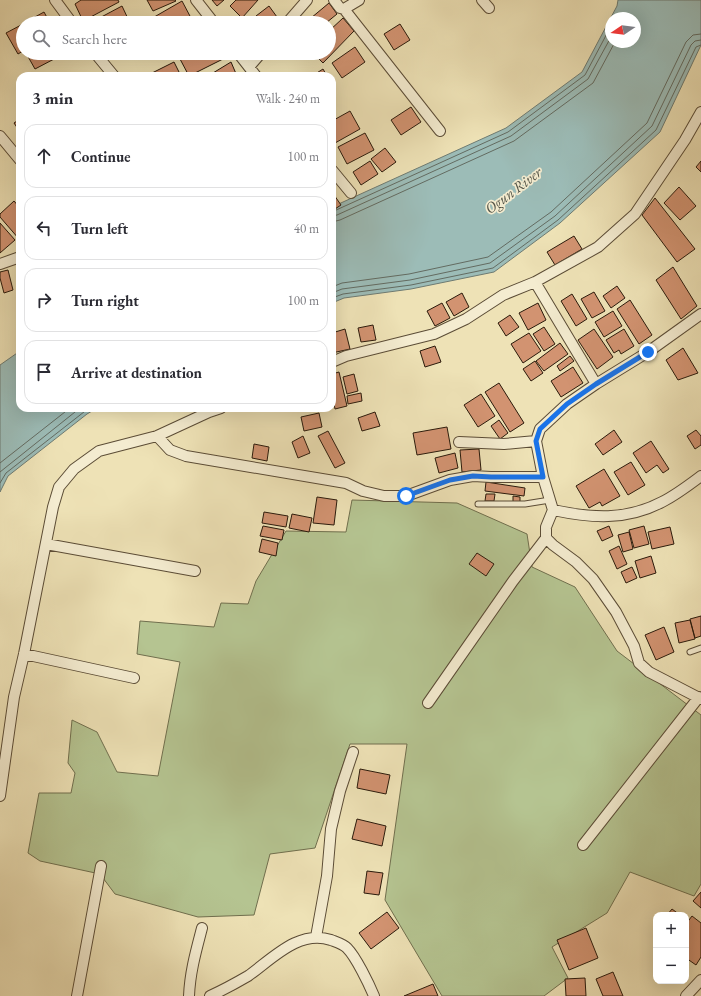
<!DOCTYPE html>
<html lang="en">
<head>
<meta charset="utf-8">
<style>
  body { margin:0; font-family:"EB Garamond",serif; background:#f2f2f3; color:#2b2b33 }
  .controls { position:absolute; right:12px; bottom:12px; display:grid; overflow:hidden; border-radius:8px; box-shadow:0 4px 16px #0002 }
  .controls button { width:36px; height:36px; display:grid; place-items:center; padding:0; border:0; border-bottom:1px solid #e1e1e2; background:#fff; color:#2b2b33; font:20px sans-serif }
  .compass { position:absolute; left:605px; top:12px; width:36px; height:36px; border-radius:50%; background:#fff; box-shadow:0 4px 16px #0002; rotate:257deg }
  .stop { position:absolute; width:12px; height:12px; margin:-9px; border:3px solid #1a73e8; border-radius:50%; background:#fff }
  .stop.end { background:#1a73e8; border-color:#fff; box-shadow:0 1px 4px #0008 }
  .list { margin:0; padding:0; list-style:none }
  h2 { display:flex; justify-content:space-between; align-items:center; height:52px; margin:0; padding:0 16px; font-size:17px }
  h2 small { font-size:13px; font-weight:400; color:#7c7c81 }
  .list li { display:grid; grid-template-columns:26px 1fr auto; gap:12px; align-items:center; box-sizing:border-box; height:64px; margin:0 8px 8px; padding:0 8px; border:1px solid #e1e1e2; border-radius:12px }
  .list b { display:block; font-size:15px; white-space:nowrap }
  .list em { font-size:13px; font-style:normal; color:#7c7c81 }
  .icon { flex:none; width:22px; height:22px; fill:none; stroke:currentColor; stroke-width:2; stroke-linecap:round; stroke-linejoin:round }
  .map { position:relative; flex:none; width:701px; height:996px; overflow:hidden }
  .search { position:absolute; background:#fff; box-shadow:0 4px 16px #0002; left:16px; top:16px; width:320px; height:44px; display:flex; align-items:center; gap:10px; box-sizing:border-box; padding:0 14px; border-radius:22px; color:#7c7c81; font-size:15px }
  .panel { position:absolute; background:#fff; box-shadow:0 4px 16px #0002; left:16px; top:72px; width:320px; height:340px; border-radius:12px }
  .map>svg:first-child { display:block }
  .green { fill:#b5c491; stroke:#706f4e }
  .water { fill:#9cbcb7; stroke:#6e7b72; fill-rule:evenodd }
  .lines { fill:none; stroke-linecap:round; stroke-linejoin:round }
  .shore { stroke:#636b61; stroke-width:1 }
  .building { fill:#d29371; stroke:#2a1a0b }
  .service-casing { stroke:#5b4c36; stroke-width:7 }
  .minor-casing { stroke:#5b4c36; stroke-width:12 }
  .service { stroke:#f4ecd0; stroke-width:5 }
  .minor { stroke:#f4ecd0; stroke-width:10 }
  .route { stroke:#1a73e8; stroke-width:5 }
  .labels { text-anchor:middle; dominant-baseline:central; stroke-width:3.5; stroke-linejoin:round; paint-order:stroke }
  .water-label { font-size:15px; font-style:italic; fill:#525347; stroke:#f4ecd0 }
</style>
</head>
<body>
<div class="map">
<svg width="701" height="996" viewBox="0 0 701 996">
  <rect width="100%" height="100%" fill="#eee2b6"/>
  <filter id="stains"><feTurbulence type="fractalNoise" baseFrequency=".005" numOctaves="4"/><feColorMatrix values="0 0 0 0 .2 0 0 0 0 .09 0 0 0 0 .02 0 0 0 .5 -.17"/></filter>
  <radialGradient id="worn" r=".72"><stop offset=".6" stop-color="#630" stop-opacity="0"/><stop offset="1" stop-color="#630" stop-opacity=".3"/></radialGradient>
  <path class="green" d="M352,500l105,3 70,31 5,33 43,20 42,64 84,64v169l-7,12 -64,-24 -23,41 -55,34 16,31 -24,18h-102l-57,-96 22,-156h-57l-35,104 -45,6 -16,61 -56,2 -83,-23 -15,-20 -60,-13 -12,-8 11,-60h32l4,-20 -7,-10 4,-43 25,12 20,40 41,4 22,-114 -43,-8 3,-33 74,6 7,-24 27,1 8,-23 30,-50 60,1z"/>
  <path class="water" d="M618,0h83v45l-41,87 -100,91 -66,49 -83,17 -67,9 -12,5v-96l174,-79 76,-56 35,-66zM611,18h24v24h-24z
    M20,351v57h77l-10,6 -79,62 -8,16v-127z"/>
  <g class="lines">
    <path class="shore" d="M334,211l174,-79 77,-57 26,-49
      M332,216l5,-1 174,-79 77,-57 23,-42
      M332,222l8,-2 174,-79 79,-58 22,-41
      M332,287l10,-4 67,-9 79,-17 63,-45 96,-89 39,-81 7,-7 8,-1
      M332,293l10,-4 68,-9 80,-17 65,-47 97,-90 39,-81 4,-4 6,-1
      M332,298l11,-4 68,-9 82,-17 65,-48 98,-90 40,-83 5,-2
      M0,463l70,-55
      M0,472l80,-64
      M0,483l6,-10 83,-65"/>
  </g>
  <path class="building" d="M81,0h37l1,2 -36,19 -8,-17z
    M147,0h28l1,1 -23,10z
    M212,0h12l-7,6z
    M236,0h22l-16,18 -12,-12z
    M182,1l9,17 -9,5h-31l-2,-3z
    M329,3l8,11 -11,9h-21z
    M122,6l8,17h-40z
    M269,6l8,11 -9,6h-7l-5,-7z
    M44,12l6,11h-26z
    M343,18l11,13 -31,32 -10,-10h16v-22z
    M23,24v27l-5,3 -12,-21z
    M400,24l10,16 -16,10 -10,-16z
    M355,47l10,15 -23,16 -10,-15z
    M26,53h27l3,5 -21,11z
    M190,53h30l3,6 -34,17 -9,-17z
    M174,62l7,14h-35z
    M231,62l6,14h-29z
    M323,69l4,7h-15z
    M411,107l10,15 -20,13 -10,-15z
    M350,111l10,18 -25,14 -3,-5v-17z
    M20,119v13l-6,-9z
    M365,133l9,17 -27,14 -9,-17z
    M385,148l11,14 -14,10 -11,-13z
    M370,161l8,13 -17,11 -8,-13z
    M701,161v11l-5,-5z
    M679,187l17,19 -16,14 -16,-17z
    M332,192l9,13 -9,6z
    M655,198l40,51 -18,13 -35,-47z
    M14,201l6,7v31h-1l-19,-22v-3z
    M0,223l15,17 -15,13z
    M574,236l8,13 -27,16 -8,-13z
    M673,267l24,39 -16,13 -25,-39z
    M8,270l5,20 -9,3 -4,-15v-6z
    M617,286l8,12 -14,10 -8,-12z
    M594,292l11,19 -13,7 -11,-19z
    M462,293l7,14 -15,9 -8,-14z
    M572,294l15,25 -11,7 -15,-25z
    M630,300l22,35 -13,9 -22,-35z
    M442,303l8,15 -15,8 -8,-15z
    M538,303l8,17 -18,10 -9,-17z
    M613,311l9,15 -18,11 -9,-15z
    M510,315l9,12 -13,9 -8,-13z
    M373,325l3,15 -15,2 -3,-14z
    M544,327l11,17 -11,7 -11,-17z
    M345,329l5,20 -18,4v-20z
    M594,329l19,28 -16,12 -19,-29z
    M624,329l10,17 -13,8 -2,-4 -5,3 -8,-13z
    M529,333l12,18 -18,12 -12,-19z
    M560,343l8,11 -24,17 -8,-10z
    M435,346l6,16 -16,5 -5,-16z
    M683,348l15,25 -20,7 -12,-20z
    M570,356l4,5 -14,10 -3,-5z
    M535,361l8,12 -12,8 -8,-12z
    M573,367l10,16 -22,14 -10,-16z
    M339,372l8,34 -12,3 -3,-15v-20z
    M354,374l4,17 -11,3 -4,-17z
    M499,383l25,40 -14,9 -25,-40z
    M361,393l1,8 -14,3 -1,-8z
    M481,394l14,22 -17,11 -14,-22z
    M375,412l5,14 -18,5 -4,-13z
    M319,413l3,14 -18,4 -3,-14z
    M499,420l9,13 -8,6 -9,-13z
    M447,427l4,22 -34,6 -4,-22z
    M614,430l8,12 -19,13 -8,-11z
    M696,430l5,6v9l-6,4 -8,-13z
    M328,431l17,32 -10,5 -17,-32z
    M303,436l7,17 -12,5 -6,-16z
    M651,441l18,28 -6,4 -6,-8 -11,8 -13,-20z
    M254,444l15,3 -2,14 -15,-3z
    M479,449l2,21 -19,2 -2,-22z
    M455,453l3,15 -19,5 -4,-15z
    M631,462l14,23 -17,10 -14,-23z
    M604,469l16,27 -18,10 -2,-4 -11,6 -13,-22z
    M486,482l39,6 -1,8 -39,-5z
    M486,494h9l-1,7h-9z
    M513,496l7,1v7l-7,-1z
    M317,497l20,3 -3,25 -21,-2z
    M264,512l24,4 -2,11 -24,-4z
    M292,514l20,4 -3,14 -20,-4z
    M263,526l21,4 -2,10 -22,-4z
    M609,526l4,10 -11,5 -5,-10z
    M644,526l5,18 -15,4 -5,-18z
    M670,527l4,17 -22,5 -4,-17z
    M629,532l4,17 -10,3 -5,-17z
    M262,539l16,4 -2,13 -17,-4z
    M619,546l8,18 -10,5 -8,-18z
    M477,553l17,11 -8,12 -17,-12z
    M651,556l5,17 -16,5 -5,-17z
    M632,567l5,11 -11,5 -5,-11z
    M701,616v20l-6,2 -5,-19z
    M690,620l5,19 -16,4 -4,-20z
    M664,627l10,25 -18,8 -11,-25z
    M360,769l30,6 -4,19 -29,-6z
    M357,819l29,7 -4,20 -30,-7z
    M367,871l16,2 -4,22 -15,-2z
    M701,892v16l-8,-7z
    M672,909l8,6h-13z
    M387,912l12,16 -28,21 -12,-16z
    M692,916l9,7v34l-5,8 -10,-7v-34z
    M586,928l12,30 -29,12 -12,-30z
    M613,972l10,24h-20l-7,-17z
    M585,978l1,18h-20l-1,-17z
    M433,984l5,12h-34z"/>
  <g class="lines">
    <g class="service-casing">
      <path id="service" d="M478,504h47l25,-4
        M690,652l11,-4"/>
    </g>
    <g class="minor-casing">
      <path id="minor" d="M55,0l17,23
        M196,0l18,23
        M334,0l6,8 4,1 15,-9
        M482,0l7,8
        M344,9l96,122
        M287,23l20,-23
        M95,53l19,23
        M238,53l18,23
        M249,67l12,-14
        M0,136l20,24
        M332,170l19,23
        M0,264l20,-7
        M535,282l61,102
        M701,314l-53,38 -52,32 -29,20 -27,25 -4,12 7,36 10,33c38,8 73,11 109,-8 14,-7 27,-17 39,-26
        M332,362l14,-6 88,-22 32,-15 37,-24 32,-13 63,-35 37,-33 50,-74 16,-28
        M157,436l13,14 16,6 160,27 17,8 21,5h22l44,-16 23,-4 18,1h52
        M459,442l45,2 32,-3
        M553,510l-7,17v11l7,7 23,17 17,17 23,33 18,34 5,17 10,9 52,27
        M46,544l149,27
        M24,654l110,24
        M428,703l85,-122 33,-43
        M0,796l14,-99 10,-43 29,-147 6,-20 15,-18 25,-18 58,-15 52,-24 12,-4
        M583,845l116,-148
        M316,937l11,-61 4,-47 9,-38 13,-39
        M77,996l24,-130
        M189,996c1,-24 7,-45 13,-68
        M210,996c13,-6 26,-13 38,-20 24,-17 51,-47 83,-36 5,2 12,4 16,8 9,9 22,36 27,48
        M686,996l15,-16"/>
    </g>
    <use href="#service" class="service"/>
    <use href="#minor" class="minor"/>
  </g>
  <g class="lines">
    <path class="route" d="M406,496l44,-16 23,-4 18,1h52l-7,-36 4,-12 27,-25 29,-20 52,-32"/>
  </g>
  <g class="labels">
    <g class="water-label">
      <text transform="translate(513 190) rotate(-37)">Ogun River</text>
    </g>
  </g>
  <rect width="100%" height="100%" filter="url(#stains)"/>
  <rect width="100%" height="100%" fill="url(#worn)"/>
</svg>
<div class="controls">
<button>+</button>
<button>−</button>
</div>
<svg class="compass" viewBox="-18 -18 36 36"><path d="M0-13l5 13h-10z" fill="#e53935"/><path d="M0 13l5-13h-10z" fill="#7c7c81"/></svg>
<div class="stop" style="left:406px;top:496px"></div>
<div class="stop end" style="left:648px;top:352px"></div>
<div class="search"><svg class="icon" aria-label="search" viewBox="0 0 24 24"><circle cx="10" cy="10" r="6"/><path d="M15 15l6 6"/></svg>Search here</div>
<section class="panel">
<h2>3 min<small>Walk · 240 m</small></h2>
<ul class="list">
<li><svg class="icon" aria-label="ahead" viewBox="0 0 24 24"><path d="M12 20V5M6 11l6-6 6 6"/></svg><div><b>Continue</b></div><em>100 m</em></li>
<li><svg class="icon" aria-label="left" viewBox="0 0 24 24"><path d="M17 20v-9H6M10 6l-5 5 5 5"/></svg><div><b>Turn left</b></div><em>40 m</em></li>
<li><svg class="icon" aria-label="right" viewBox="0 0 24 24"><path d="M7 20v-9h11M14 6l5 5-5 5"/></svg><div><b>Turn right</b></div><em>100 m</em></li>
<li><svg class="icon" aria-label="arrive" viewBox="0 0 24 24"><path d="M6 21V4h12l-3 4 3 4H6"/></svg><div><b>Arrive at destination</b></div></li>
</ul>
</section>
</div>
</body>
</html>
